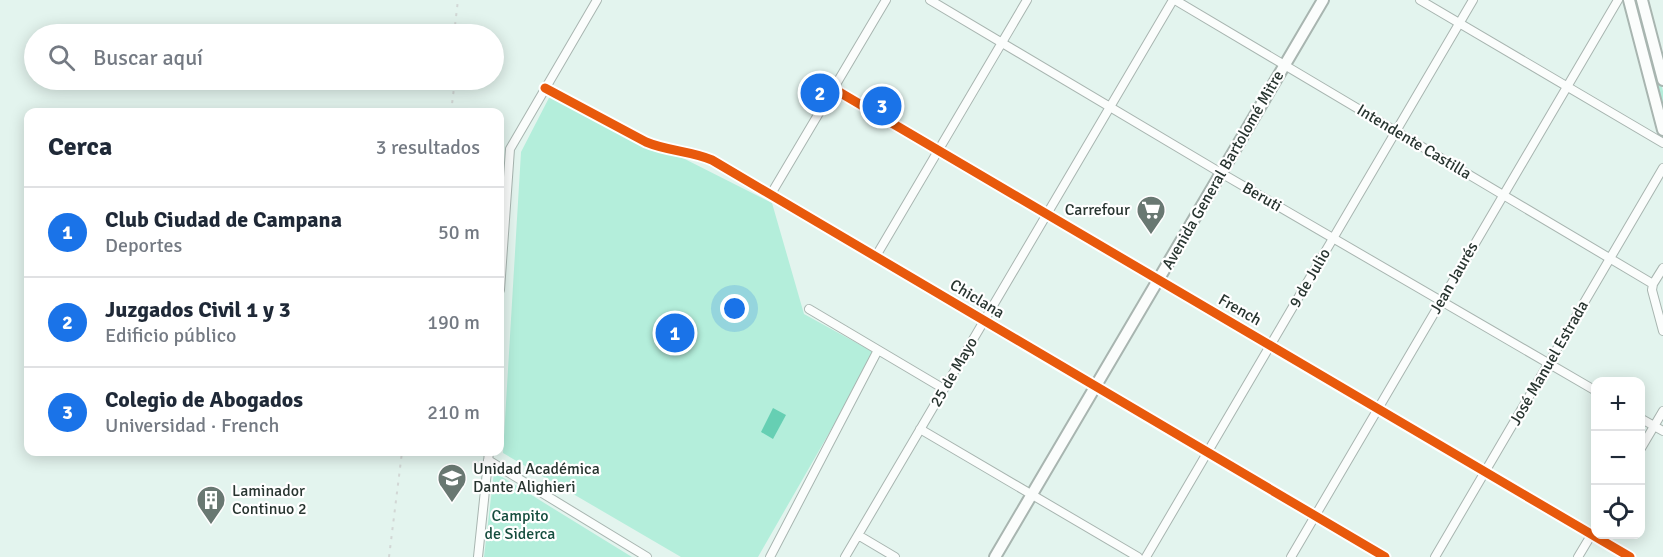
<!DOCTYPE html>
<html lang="es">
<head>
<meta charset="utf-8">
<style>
  body { margin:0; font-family:Signika,sans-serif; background:#f2f2f3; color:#1f2937 }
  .controls { position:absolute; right:18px; bottom:18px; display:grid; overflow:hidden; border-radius:12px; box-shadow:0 3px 15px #0003 }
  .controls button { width:54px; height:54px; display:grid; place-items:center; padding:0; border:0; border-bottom:2px solid #e0e1e3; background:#fff; color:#1f2937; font:30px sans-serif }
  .you { position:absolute; left:735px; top:309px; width:21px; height:21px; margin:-15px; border:4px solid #fff; border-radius:50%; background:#1a73e8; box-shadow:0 0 0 9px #1a73e833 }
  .badge { display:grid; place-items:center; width:39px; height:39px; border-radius:50%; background:#1a73e8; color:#fff; font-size:20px; font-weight:700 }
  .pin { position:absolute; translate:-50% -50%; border:3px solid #fff; box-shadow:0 2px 6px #0006 }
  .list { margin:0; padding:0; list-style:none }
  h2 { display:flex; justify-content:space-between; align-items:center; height:78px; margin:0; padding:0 24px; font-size:26px }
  h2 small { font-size:20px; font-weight:400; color:#747a83 }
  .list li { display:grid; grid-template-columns:39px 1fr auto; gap:18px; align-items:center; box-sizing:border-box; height:90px; padding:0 24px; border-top:2px solid #e0e1e3 }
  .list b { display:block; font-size:22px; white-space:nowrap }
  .list p { margin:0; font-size:20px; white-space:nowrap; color:#747a83 }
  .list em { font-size:20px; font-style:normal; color:#747a83 }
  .icon { flex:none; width:33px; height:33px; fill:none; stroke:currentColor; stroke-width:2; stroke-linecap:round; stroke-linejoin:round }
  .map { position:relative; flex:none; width:1663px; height:557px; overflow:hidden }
  .search { position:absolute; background:#fff; box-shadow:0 3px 15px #0003; left:24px; top:24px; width:480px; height:66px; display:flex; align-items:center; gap:15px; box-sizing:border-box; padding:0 21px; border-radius:33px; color:#747a83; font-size:22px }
  .panel { position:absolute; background:#fff; box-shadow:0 3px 15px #0003; left:24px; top:108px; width:480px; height:348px; border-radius:12px }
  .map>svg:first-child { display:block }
  .green { fill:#b4eedb }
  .water { fill:#66cfb3 }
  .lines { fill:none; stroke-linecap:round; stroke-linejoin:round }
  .street-casing { stroke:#a8b5b0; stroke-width:10 }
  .secondary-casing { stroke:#a8b5b0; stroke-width:14 }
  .street { stroke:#fbfdfc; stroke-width:8 }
  .secondary { stroke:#fbfdfc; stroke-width:10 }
  .rail { stroke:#d2d7d5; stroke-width:2; stroke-dasharray:3 6; stroke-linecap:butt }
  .cycleway-casing { stroke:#fff; stroke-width:13 }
  .cycleway { stroke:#e8590c; stroke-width:9 }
  .labels { text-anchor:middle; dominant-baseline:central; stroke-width:4.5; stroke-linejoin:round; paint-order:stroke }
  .street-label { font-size:16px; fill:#283530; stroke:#fff }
  .poi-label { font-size:16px; fill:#283530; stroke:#fff; text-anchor:start }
  .park-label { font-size:16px; fill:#154d3e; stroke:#fff }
</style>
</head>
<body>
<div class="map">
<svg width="1663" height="557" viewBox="0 0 1663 557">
  <rect width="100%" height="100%" fill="#e3f4ee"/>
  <path class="green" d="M1641,9l22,82v25l-28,-105z
    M552,92l220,111 32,111 71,39 -117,204h-77l-178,-104 18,-301z
    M494,472l138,85h-148z"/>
  <path class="water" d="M773,408l13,7 -13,24 -12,-7z"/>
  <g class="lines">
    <g class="street-casing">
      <path id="street" d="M930,0l291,173 375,218
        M1175,0l478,284
        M1420,0l243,143
        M545,88l101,54c21,9 45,9 66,18l673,397
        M834,89l796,468
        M771,194l115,-194
        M876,256l151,-256
        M1663,268l-10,16 -1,6 11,41
        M500,290l10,-141 87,-149
        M809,309l135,80
        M1640,418l23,13
        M920,429l218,128
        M1640,450l23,-39
        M488,460l159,97
        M858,535l37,22
        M478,557l11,-105
        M770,557l108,-207
        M845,557l328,-557
        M1146,557l327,-557
        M1291,557l327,-557
        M1435,557l228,-389
        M1578,557l18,-30"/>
    </g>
    <g class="secondary-casing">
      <path id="secondary" d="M1629,0l34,130
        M1642,0l21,80
        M995,557l328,-557"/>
    </g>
    <use href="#street" class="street"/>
    <use href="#secondary" class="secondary"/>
    <path class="rail" d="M454,34l4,-34
      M451,112l4,-32
      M389,557l13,-105"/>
    <g class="cycleway-casing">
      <path id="cycleway" d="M545,88l101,54c21,9 45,9 66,18l673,397
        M834,89l796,468"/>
    </g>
    <use href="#cycleway" class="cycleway"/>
  </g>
  <defs>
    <g id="supermarket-pin" transform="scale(1.5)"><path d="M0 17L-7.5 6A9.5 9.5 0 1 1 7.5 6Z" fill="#697872" stroke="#fff"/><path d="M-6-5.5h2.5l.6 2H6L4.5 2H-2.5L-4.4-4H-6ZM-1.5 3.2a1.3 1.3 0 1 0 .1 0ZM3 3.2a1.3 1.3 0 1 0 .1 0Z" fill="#fff"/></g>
    <g id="university-pin" transform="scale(1.5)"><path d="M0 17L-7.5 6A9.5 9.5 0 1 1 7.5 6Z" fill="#697872" stroke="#fff"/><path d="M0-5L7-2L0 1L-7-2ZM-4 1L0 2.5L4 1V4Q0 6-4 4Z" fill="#fff"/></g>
    <g id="building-pin" transform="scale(1.5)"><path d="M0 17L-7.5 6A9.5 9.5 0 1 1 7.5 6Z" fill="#697872" stroke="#fff"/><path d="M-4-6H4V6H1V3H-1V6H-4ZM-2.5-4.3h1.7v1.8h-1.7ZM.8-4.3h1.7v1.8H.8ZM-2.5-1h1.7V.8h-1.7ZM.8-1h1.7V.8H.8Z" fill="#fff"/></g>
  </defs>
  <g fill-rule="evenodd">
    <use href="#supermarket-pin" x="1151" y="210"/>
    <use href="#university-pin" x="452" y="478"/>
    <use href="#building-pin" x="211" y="500"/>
  </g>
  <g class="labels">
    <g class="street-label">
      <text transform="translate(1414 142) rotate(31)">Intendente Castilla</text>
      <text transform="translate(1223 170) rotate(-60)">Avenida General Bartolomé Mitre</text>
      <text transform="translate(1262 197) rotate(30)">Beruti</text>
      <text transform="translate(1310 278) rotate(-60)">9 de Julio</text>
      <text transform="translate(1454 278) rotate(-60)">Jean Jaurés</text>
      <text transform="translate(977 299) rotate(31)">Chiclana</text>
      <text transform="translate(1240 310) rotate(30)">French</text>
      <text transform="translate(1549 363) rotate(-60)">José Manuel Estrada</text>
      <text transform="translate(954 372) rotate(-60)">25 de Mayo</text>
    </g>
    <g class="poi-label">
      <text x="1130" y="210" text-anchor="end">Carrefour</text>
      <text x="473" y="469">Unidad Académica<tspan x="473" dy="18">Dante Alighieri</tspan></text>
      <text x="232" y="491">Laminador<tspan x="232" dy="18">Continuo 2</tspan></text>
    </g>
    <g class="park-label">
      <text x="520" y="516">Campito<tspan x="520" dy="18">de Siderca</tspan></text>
    </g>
  </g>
</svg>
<div class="controls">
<button>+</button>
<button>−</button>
<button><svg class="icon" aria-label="locate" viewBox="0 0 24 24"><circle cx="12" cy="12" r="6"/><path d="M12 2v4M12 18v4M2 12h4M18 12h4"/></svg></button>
</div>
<div class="you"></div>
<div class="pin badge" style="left:675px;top:333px">1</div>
<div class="pin badge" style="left:820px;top:93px">2</div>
<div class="pin badge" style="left:882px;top:106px">3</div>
<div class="search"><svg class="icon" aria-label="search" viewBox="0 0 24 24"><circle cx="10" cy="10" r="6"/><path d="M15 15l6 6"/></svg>Buscar aquí</div>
<section class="panel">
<h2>Cerca<small>3 resultados</small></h2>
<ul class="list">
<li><span class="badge">1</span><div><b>Club Ciudad de Campana</b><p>Deportes</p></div><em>50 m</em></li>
<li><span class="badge">2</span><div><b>Juzgados Civil 1 y 3</b><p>Edificio público</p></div><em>190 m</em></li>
<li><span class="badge">3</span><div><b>Colegio de Abogados</b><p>Universidad · French</p></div><em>210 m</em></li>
</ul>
</section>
</div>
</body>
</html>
